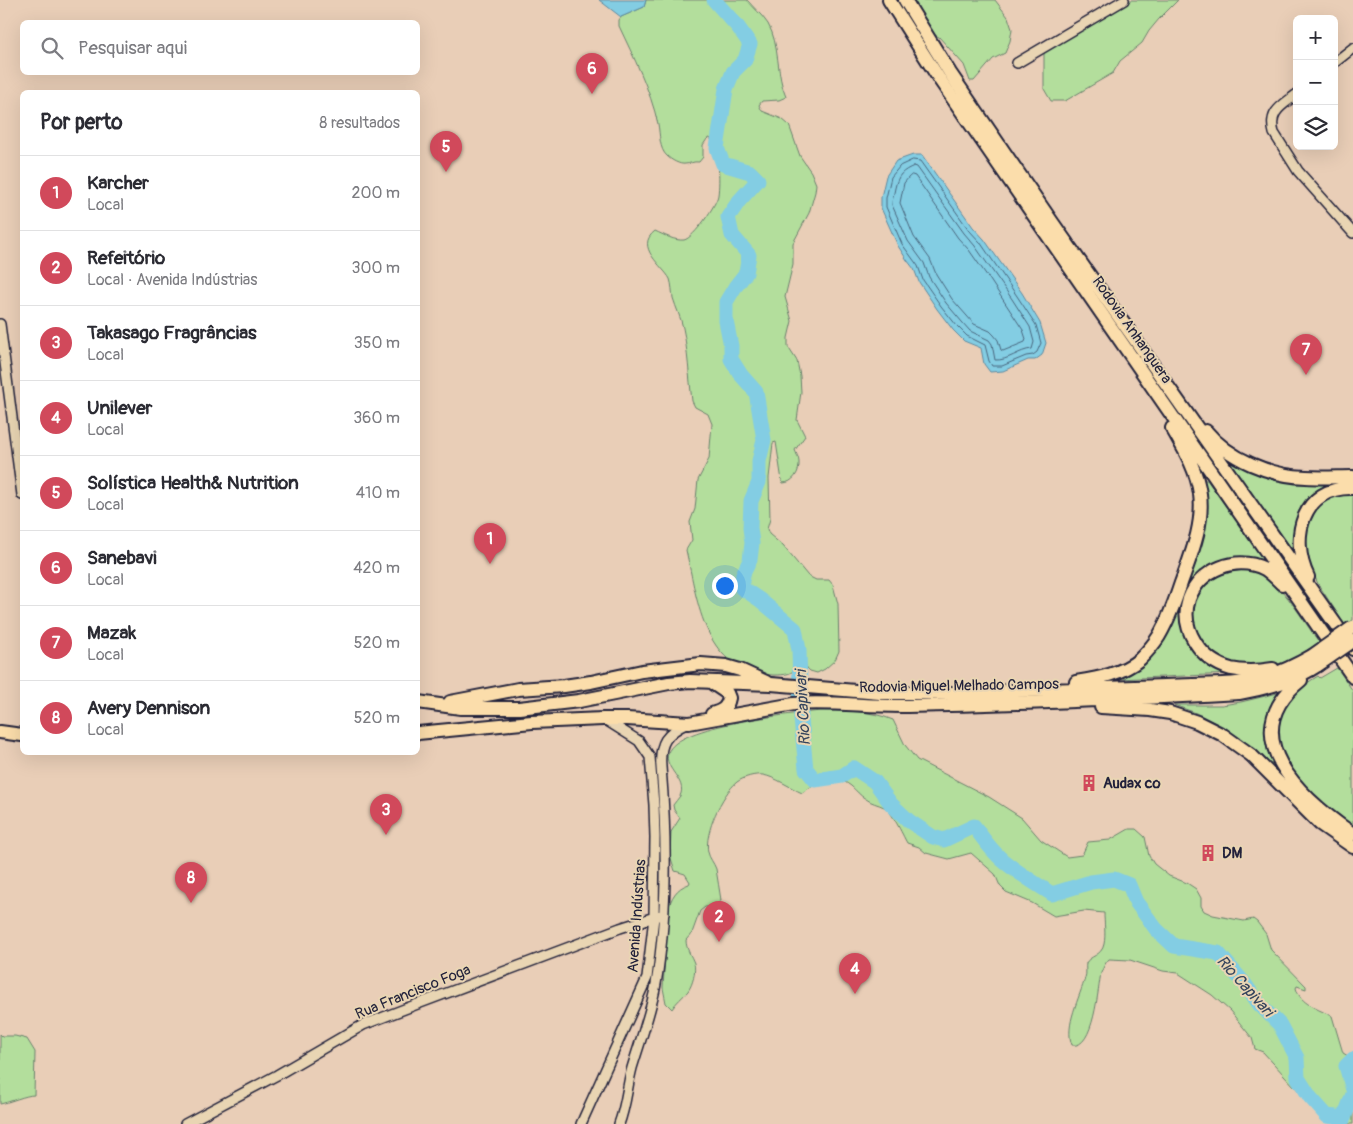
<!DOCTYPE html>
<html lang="pt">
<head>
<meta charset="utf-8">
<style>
  body { margin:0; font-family:Pangolin,sans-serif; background:#f2f2f3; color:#2b2b33 }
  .controls { position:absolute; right:15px; top:15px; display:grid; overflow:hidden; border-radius:8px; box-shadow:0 5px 20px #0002 }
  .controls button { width:45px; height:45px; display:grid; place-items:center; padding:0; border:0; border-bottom:1px solid #e1e1e2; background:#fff; color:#2b2b33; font:25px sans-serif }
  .you { position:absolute; left:724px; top:585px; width:18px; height:18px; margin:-12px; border:4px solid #fff; border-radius:50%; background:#1a73e8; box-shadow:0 0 0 8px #1a73e833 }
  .badge { display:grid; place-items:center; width:32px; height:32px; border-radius:50%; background:#d1495b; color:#fff; font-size:16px; font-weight:700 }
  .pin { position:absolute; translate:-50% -41px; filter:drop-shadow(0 1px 2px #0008) }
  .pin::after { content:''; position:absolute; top:26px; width:18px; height:15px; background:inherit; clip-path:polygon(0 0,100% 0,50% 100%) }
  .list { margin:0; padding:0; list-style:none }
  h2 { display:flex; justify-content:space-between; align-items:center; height:65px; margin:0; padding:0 20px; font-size:21px }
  h2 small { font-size:16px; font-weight:400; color:#7c7c81 }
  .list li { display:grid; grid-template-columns:32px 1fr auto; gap:15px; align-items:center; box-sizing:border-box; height:75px; padding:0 20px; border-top:1px solid #e1e1e2 }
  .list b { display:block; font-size:19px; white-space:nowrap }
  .list p { margin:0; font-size:16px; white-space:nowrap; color:#7c7c81 }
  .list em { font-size:16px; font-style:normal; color:#7c7c81 }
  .icon { flex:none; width:28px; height:28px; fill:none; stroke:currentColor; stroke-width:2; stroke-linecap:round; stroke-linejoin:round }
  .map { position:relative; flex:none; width:1353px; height:1124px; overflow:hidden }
  .search { position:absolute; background:#fff; box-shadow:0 5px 20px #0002; left:20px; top:20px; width:400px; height:55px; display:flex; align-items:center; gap:12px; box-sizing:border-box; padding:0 18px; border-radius:8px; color:#7c7c81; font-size:19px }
  .panel { position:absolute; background:#fff; box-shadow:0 5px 20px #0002; left:20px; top:90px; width:400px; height:665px; border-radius:8px }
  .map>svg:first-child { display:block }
  .green { fill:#b3de9c; stroke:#6a806c }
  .water { fill:#83cde3; stroke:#5c89a0 }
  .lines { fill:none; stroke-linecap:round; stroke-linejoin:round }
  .shore { stroke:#49667e; stroke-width:1 }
  .river { stroke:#83cde3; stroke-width:15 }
  .minor-casing { stroke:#22223b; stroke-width:12 }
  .highway-casing { stroke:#22223b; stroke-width:16 }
  .minor { stroke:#e9d5b3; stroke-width:9 }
  .highway { stroke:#fbddab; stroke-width:12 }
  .highway-bridge-casing { stroke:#22223b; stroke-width:16; stroke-linecap:butt }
  .highway-bridge { stroke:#fbddab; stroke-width:12 }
  .labels { text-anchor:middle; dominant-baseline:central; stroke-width:4; stroke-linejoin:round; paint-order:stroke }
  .street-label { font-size:15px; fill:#22223b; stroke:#e9d5b3 }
  .poi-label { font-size:15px; font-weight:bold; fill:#22223b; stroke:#e9d5b3; text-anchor:start }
  .water-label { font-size:16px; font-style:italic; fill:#35445d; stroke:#e9d5b3 }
</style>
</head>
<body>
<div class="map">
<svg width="1353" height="1124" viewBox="0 0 1353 1124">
  <rect width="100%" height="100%" fill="#e9ceb7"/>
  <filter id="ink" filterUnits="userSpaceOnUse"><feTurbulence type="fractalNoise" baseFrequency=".02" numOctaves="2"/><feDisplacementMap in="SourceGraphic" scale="10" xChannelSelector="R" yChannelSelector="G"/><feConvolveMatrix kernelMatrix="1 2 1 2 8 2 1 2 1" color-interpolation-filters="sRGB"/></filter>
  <g filter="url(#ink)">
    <path class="green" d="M646,0h101c7,8 15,15 21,24 12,20 8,51 18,73l-7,3 -17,1 -3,4 3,6 20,8 7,6 11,31 11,16 5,12 -1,8 -6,21 -16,30v21l-8,33 7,24 -4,17v9l9,14 3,15 1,16 -4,28 8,16 -10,14c1,3 4,8 4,12 1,10 -6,21 -16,21l-1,-2 -6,-39 -3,1 -4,35 1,41 -3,10 2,5 14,12 25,30 8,4h13l4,5 5,19 1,47 -4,9 -10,9 -8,4 -7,-2 -3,-3 -6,-17c-6,20 -5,24 -27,24 -70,-1 -76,-72 -88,-125l6,-10 -2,-18 5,-13 3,-29 11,-21 3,-35 -4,-10 -13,-7 -3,-6c-3,-24 -4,-50 -9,-73 -2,-10 -7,-20 -10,-30 -1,-6 -1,-13 -3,-19 -7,-13 -36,-32 -15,-48 9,4 20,10 29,9 10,-2 33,-36 34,-45 2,-15 1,-46 -8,-57l-3,1 -4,6v12l-4,5c-6,-1 -9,2 -14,2 -5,1 -14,-4 -18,-8 -8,-7 -7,-22 -9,-32 -8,-35 -24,-66 -39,-98v-6l2,-3 23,-10z
      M908,0h87l13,17 4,12 -2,12 -5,12 -12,6 -19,22h-4l-6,-16 -25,-28 -5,-2z
      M1122,0h56l-19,19 -10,12 -7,12 -22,18 -7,12 -48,28h-14l-7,-12v-42z
      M1223,454l15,7 115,21 -36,11 -22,60z
      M1205,480h2l62,87 -25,-9h-9l-12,2 -10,4 -29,57 46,53 -113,5 -1,-1 56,-58 31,-137z
      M1353,494v126l-8,5 -27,-41 -9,-21 -6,-25 8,-24 13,-14 10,-4z
      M1231,568c8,1 19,1 27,4 25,11 45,49 61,70l-21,14 -16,7 -17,3 -13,1 -28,-5 -18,-13 -11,-18 -3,-20 2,-11 11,-18z
      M1337,668l16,23v137l-47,-38 -27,-40 -3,-22 5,-20 15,-18 22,-14 2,2z
      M1282,692l-13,50 51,75 -74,-74 -29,-19 -21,-11 -22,-8h48l19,-3z
      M821,711c25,0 48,-1 72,9l12,25 12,15 72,37 33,21 19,22 26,17 15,-2 6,-13 22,-2 19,-11h7l9,8 4,19 5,8 15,12 18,7 9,6 5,9v8l3,5 9,4 31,6 9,-2 4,3 9,12 5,16 35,36v3l-9,-3 -1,2c4,16 22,21 36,28l11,37 10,6v65h-7l-6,-6 -23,-10 -12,-10 -42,-46 -8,-3 -3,-11 -22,-27 -18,-16 -34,-22 -15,-2 -33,-11 -21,-1c-4,4 -6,9 -8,14 -3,14 -7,77 -29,72 -8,-19 8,-48 13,-67 2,-5 0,-10 1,-15 3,-7 16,-7 18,-19 2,-9 0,-21 0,-31l-20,-2 -30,5 -22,-13 -26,-11 -6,-6 -5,-12 -24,-21 -22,6 -23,-6 -7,-6 -12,-4c-5,-9 -15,-32 -23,-36 -6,-3 -13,-4 -18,-8 -6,-3 -10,-9 -15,-13 -18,-14 -33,-4 -49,7 -11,-5 -27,-16 -39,-18 -8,-1 -19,2 -26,7 -15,12 -33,51 -29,70 1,6 6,11 8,17 2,10 3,21 5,31l-5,7h-11l-5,4 -8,22 -6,7c0,9 5,15 8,23 2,8 -1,21 -6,28 -5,6 -12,11 -16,18l-6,-6 -3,-15 5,-78c3,-12 8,-22 21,-26l1,-2 -5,-8 -10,-3 -5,-16 1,-23 9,-14 -6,-8 -1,-5c2,-3 5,-6 7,-9 8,-16 -17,-27 -12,-43 9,-29 125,-39 153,-42z
      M0,1034l2,2h13l12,3 8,13 -1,43c-8,0 -24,7 -34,9z"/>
    <path class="water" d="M599,0h47l-2,7 -23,10z
      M913,155h9l51,72 11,12 38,54 18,30 6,20 -4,12 -7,5h-7l-25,11 -13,1 -6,-8 -3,-16 -17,-7 -11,-11 -16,-21 -18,-27 -5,-13 -7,-9 -9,-14 -17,-38v-11l5,-21 10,-15z"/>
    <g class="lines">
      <path class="shore" d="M913,160l7,1 49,69 11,12 37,54 19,29 5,18 -4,9 -4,3 -7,1 -24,10h-10l-3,-5 -4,-16 -18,-9 -10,-10 -16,-20 -18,-26 -5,-14 -16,-22 -16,-37v-9l5,-21 9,-11z
        M914,166l3,1 47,66 11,13 37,53 18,28 4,15 -2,7c-13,1 -24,12 -37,11l-3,-16 -3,-4 -19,-9 -8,-9 -16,-19 -17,-26 -5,-14 -16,-22 -16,-36c0,-6 2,-11 3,-17 3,-13 7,-17 19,-22z
        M912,175l3,1 43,62 11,12 21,30 33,50 3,9 -1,3 -22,9 -2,-1 -3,-10 -4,-5 -4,-4 -16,-7 -22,-25 -16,-25 -6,-15 -16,-22 -14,-34 4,-20 5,-6z"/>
      <path class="river" d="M714,0l24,27 12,17 -5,16 -12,12 -7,17 -9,59 6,16 27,8 8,8 -19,21 -11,16 4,18 17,20 -3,18 -11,14 -9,15v19l5,25v13l10,16 15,17 8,48 -5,21v21l-8,19 -1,27 2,15 -2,17 -7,14 -1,14 18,12 35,29 4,21 2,69 5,50 9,11 27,-4 12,-8 21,14 16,22 18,17 24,16 11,3 30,-14c9,13 19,27 32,37 14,11 30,21 46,31l39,-12 23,-3 15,6 7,17 20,27 18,17 44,7 26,30 16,22 20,20 17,33 1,20 12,19 17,19 17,2 9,-24
        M1353,1059l-7,7 7,24"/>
      <g class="minor-casing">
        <path id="minor" d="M1017,63l107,-63
          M1334,63l19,-15
          M1297,94c-15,12 -29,17 -23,39l24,38 55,62
          M0,324l22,171
          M185,1124l92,-49 86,-50 52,-20 205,-77 44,-14
          M581,1124l66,-146 7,-61 1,-80 -1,-32 -4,-48 -11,-16 -35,-22
          M619,1124c7,-18 8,-37 13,-56 8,-27 19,-56 24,-84 12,-72 11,-145 5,-217 -2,-24 5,-34 27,-44"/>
      </g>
      <g class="highway-casing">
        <path id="highway" d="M889,0l51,80 413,597
          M905,0l45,73 102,149 301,427
          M1206,431c23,28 64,45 100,46 16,1 31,0 47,0
          M1308,577c-19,-39 -6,-91 45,-89
          M1273,669c-13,2 -29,3 -42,0 -29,-8 -52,-39 -42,-70 11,-30 47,-44 76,-30 6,4 12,10 17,15
          M1301,680c-70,56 1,119 52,154
          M1076,682c23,-4 46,-8 64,-23 7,-7 14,-15 19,-23 10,-17 16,-35 22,-53 10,-28 23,-58 19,-89 -3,-24 -16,-45 -28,-66
          M712,683l15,10 2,5c-2,11 -8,13 -17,16
          M418,702l43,6h58l60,-7 90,-18 21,-2 81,3 109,9h78l265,-9c7,0 15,-1 23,-2 24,-4 45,-14 66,-26
          M450,702l68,-13 46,-3 27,-4 51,-11 59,-7 25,2 14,4 26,12
          M1101,707l49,3 20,3 27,9 26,13 28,20 69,69 33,23
          M0,732l22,3
          M418,733l114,-11 71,-3h24l62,4 105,-19c38,-3 76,3 114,2 110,-2 221,-7 331,-13 28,-5 55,-12 79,-28"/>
      </g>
      <use href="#minor" class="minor"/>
      <use href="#highway" class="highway"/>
      <g class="highway-bridge-casing">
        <path id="highway-bridge" d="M1312,656l41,-29
          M1318,665l35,-24"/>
      </g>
      <use href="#highway-bridge" class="highway-bridge"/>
    </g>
  </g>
  <defs>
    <g id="building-bare" transform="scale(1.35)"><path d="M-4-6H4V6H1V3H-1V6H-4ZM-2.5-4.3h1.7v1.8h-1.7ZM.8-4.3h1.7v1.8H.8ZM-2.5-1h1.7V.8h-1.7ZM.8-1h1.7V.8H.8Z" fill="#d1495b" stroke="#e9d5b3" stroke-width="2.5" paint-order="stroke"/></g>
  </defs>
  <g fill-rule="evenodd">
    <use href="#building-bare" x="1089" y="783"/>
    <use href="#building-bare" x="1208" y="853"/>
  </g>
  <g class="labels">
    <g class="street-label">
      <text transform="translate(1132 330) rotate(55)">Rodovia Anhanguera</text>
      <text transform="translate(959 686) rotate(-1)">Rodovia Miguel Melhado Campos</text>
      <text transform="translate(637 916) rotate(-86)">Avenida Indústrias</text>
      <text transform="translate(413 992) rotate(-22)">Rua Francisco Foga</text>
    </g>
    <g class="poi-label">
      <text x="1103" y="783">Audax co</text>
      <text x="1222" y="853">DM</text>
    </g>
    <g class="water-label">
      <text transform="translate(803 708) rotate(-93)">Rio Capivari</text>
      <text transform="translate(1245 986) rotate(48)">Rio Capivari</text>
    </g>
  </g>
</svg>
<div class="controls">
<button>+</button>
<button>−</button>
<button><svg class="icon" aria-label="layers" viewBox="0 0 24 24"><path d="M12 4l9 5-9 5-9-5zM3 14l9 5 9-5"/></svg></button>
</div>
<div class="you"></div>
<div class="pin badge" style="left:490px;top:564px">1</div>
<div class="pin badge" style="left:719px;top:942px">2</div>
<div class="pin badge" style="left:386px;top:835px">3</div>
<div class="pin badge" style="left:855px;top:994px">4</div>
<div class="pin badge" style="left:446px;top:172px">5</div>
<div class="pin badge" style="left:592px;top:94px">6</div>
<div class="pin badge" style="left:1306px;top:375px">7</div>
<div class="pin badge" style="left:191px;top:903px">8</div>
<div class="search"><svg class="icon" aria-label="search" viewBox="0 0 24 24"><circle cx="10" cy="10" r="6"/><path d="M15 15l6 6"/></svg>Pesquisar aqui</div>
<section class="panel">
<h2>Por perto<small>8 resultados</small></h2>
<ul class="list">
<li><span class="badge">1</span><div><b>Karcher</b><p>Local</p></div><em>200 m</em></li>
<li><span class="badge">2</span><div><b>Refeitório</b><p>Local · Avenida Indústrias</p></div><em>300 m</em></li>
<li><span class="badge">3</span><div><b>Takasago Fragrâncias</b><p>Local</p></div><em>350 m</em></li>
<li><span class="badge">4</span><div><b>Unilever</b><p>Local</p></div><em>360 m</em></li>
<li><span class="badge">5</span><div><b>Solística Health&amp; Nutrition</b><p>Local</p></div><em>410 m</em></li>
<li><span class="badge">6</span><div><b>Sanebavi</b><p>Local</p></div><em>420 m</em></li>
<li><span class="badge">7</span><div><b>Mazak</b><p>Local</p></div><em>520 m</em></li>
<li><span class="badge">8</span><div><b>Avery Dennison</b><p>Local</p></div><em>520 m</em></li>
</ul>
</section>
</div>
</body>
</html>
